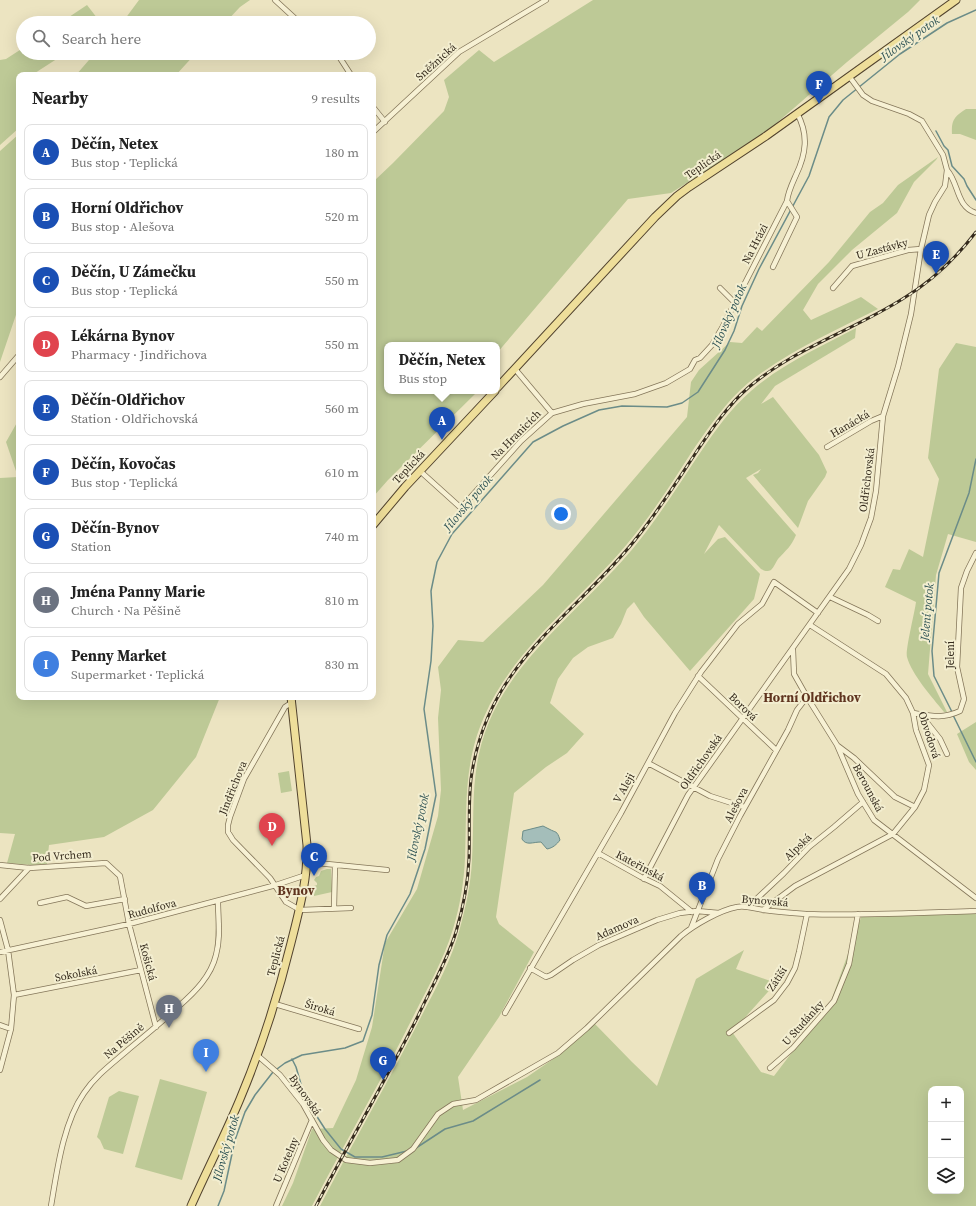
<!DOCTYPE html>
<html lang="en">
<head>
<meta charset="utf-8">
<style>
  body { margin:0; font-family:"Source Serif 4",serif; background:#f6f6f6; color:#222 }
  .controls { position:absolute; right:12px; bottom:12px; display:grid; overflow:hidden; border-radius:8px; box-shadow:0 4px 16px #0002 }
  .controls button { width:36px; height:36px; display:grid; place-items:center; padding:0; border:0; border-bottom:1px solid #e0e0e0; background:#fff; color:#222; font:20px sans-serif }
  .you { position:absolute; left:561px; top:514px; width:14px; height:14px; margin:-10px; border:3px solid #fff; border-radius:50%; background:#1a73e8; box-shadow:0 0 0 6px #1a73e833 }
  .badge { display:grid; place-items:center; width:26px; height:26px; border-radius:50%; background:#0f766e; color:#fff; font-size:13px; font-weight:700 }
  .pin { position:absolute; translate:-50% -33px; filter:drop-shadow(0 1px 2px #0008) }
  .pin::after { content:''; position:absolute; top:21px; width:14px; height:12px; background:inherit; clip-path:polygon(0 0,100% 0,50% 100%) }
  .popup { position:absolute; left:384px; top:342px; width:116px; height:52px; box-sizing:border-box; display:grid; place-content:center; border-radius:8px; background:#fff; filter:drop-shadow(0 1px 3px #0005); font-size:13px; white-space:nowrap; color:#767676 }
  .popup b { font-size:15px; color:#222 }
  .popup::after { content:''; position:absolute; left:50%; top:100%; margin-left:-8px; border:8px solid transparent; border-top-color:#fff }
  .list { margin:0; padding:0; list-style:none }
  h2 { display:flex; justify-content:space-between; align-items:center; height:52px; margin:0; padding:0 16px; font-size:17px }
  h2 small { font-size:13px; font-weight:400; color:#767676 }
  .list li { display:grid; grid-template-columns:26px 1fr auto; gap:12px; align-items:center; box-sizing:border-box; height:56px; margin:0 8px 8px; padding:0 8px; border:1px solid #e0e0e0; border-radius:8px }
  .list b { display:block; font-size:15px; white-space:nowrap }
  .list p { margin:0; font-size:13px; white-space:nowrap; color:#767676 }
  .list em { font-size:13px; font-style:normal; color:#767676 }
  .icon { flex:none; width:22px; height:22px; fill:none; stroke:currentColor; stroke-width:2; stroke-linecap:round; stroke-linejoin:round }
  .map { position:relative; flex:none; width:976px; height:1206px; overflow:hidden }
  .search { position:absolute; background:#fff; box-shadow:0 4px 16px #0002; left:16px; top:16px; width:360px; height:44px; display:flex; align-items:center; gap:10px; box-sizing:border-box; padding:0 14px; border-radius:22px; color:#767676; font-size:15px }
  .panel { position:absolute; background:#fff; box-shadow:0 4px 16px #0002; left:16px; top:72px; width:360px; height:628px; border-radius:8px }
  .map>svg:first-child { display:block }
  .green { fill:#bdc996; fill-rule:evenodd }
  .water { fill:#a4beba; stroke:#6b8c88 }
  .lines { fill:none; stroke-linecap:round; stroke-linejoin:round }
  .stream { stroke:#6b8c88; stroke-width:1.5 }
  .minor-casing { stroke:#84765a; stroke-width:6 }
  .primary-casing { stroke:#52432e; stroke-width:9 }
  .minor { stroke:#f7f1d4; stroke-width:4.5 }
  .primary { stroke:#eede9a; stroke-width:7 }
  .rail-casing { stroke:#352b1d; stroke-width:3 }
  .rail { stroke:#f3eed0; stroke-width:1.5; stroke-dasharray:4.5; stroke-linecap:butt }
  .labels { text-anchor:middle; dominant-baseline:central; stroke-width:4; stroke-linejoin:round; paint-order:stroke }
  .street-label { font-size:11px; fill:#352b1d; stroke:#f3eed0 }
  .water-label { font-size:12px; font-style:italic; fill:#2d5254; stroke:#f3eed0 }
  .quarter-label { font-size:13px; font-weight:bold; fill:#5f341f; stroke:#f3eed0 }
</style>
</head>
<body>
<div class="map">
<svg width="976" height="1206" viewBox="0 0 976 1206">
  <rect width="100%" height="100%" fill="#ece4c1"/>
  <path class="green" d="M139,0h111l-10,7 -15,16h-103z
    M593,0h327l-12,12 -61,50 -83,72 -93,59 -43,6 -131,154v-8h-110v46h85l3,3 -87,86 -15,17v-315l20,-19 51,-52 5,-14 -5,-17 35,-30 15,12z
    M87,5l14,18h-41z
    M23,48v5h43l-31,20 1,2h-17v53l-19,17v-85l6,-1z
    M95,53h101l-20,22h-100z
    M966,109h10v31l-16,-6h-8c-1,-14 3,-18 14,-25z
    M19,134v172l-19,56v-211z
    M938,157l-2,3 -22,22 -17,31 -45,37 -34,34 -15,26 8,10 50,-23 17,12c-44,22 -91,43 -130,74 -21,18 -37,41 -53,64 -20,31 -40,63 -63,91 -48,60 -117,107 -148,179 -21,48 -17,91 -19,141 -1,24 -5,48 -12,71 -9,30 -25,58 -39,86 -32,65 -69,127 -102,191h-30l11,-23 19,-54 21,-1 23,-48 16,-53 13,-84 32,-54 21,-73 3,-26 -3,-72 3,-28 -3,-23 20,-27 25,2 60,-57 144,-168 4,-35 8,-12 31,-28 12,1 15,-16 5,4 67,-69 41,-50 13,-9 15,-18z
    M856,328l-1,10 -80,48 -14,18 12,-7 46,58 8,17 -2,5 -17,24 -10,27 -45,-53 5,-2 3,-4 -15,9 50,57c-5,12 -10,15 -18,24 -2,3 -4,8 -7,11 -4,2 -6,1 -10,-1l-42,-44 -15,29 14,-15 7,-2 2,2 33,35 -6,25 -64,72 -46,-54 -10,-15 -7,7 -6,15 -8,14 -25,9 -15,11 -15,21 -8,24 34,31 -17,19 -21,14 -32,26 -18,124 3,7 35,28 -35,65 -41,60 5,33 64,-33 29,-20 39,-33 37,38 25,24 39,-107 48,-29 -8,19 40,14 -44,49 29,40 13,4 57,-75 32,-89 113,2v292h-656c33,-64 69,-125 101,-189 15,-29 31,-58 39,-89 6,-22 11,-45 12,-68 3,-50 -3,-90 17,-138 29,-71 103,-121 150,-181 22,-28 41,-58 61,-88 15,-22 30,-44 51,-62 31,-27 69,-44 105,-63zM931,1089h30v102h-30z
    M956,343l20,4v195l-28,-8 -12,41 -8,99 19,38h-3c-12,-15 -32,-37 -37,-55 -2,-6 8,-46 9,-55l-31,-15 8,-18 7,1 9,-21 14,8 16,-78 -11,-21 11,-89z
    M19,419v278h201l-24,60 -43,53 -49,27 -55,8 -2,19 -15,1 -25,-2 8,-29 -15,-1v-355l18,-1 -12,-35z
    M976,722v48l-7,-8 -12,-28z
    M289,771l3,20 -11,2 -3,-20z
    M327,869h4l1,23 -18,4v-10l3,-1v-2l-3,-3 2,-3 3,-1 2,-5z
    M160,1079l47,13 -25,88 -47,-13z
    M119,1091l20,5 -16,58 -19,-5 -4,-9 -3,-3 12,-40z"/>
  <path class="water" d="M543,826c2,1 4,2 6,3 7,4 8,1 11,11 -3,4 -7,8 -13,9l-6,-7c-8,0 -15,4 -19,-3l1,-8z"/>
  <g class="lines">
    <path class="stream" d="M936,131l8,15 4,4 4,16 12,13 3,7 9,14
      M952,712l-18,-36 -2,-25 7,-78 30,-80 7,-34
      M953,715l23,47
      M292,1059l4,8 9,31 20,31 16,20 14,8h27l25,-6
      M416,1148l29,-19 28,-8 67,-41
      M218,1206l6,-15 11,-51 10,-28 10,-17 18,-23 12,-9 17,-8 43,-7 18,-7 9,-26 7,-50 8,-30 23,-41 15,-45 11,-54 -12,-86 7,-48 2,-35 -2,-35 6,-29 15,-28 81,-92 30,-16 36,-16 23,-4 45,1 15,-4 16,-11 27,-42 9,-19 8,-25 17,-37 50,-93 20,-59 14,-17 57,-46 47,-31 29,-13"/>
    <g class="minor-casing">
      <path id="minor" d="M275,0l25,23
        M335,53l5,5 11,17
        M373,107l12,15
        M373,132l86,-80 87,-52
        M947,170c12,13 9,37 29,43
        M773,267l24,-50 -10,-16
        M720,288l15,15
        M833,288l19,-22 56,-16 13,-1
        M0,377l19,-22
        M552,413l31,-9 52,-10 31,-11 24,-14 5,-9 5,-2 12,-13 10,-17 65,-127c1,-9 5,-17 9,-26 10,-21 13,-40 1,-62
        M827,447l44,-26 12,-5
        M420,471l41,37 60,-67 31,-28 -37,-44
        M830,597l38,18 10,6
        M793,650l1,24 13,23 30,48 21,49 16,26 102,78
        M698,676l78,74
        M291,703l-6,4 -41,72 -14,38 -2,8v7l5,8 37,38 16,24 14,8 51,-2
        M913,713c18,3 30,6 47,-2l4,-12 -7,-32 4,-79 6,-17 9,-18
        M921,715l19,24 7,15
        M838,746l16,12 41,39 20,10
        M648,763l62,33 34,11
        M598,853l43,24 19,9 32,26
        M307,862l80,8
        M0,865l29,3 77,-5 14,13 9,48 27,103
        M644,879l44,-84 161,-226 12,-24 10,-27 5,-27 7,-75 15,-49 13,-53 10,-65 8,-34 6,-13 10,-16 2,-16 -4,-15 -21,-34 -13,-7 -37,-13 -9,-6 -14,-19
        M0,899l29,-31
        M40,903l27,-6 19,9 39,-7
        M748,907l36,-34 25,-26 25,-20 29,-25
        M334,908l1,-43
        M763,910l32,-24 98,-52 22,-27 9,-17 5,-25 -13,-35 -3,-17 -7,-15 -20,-24 -76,-49
        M0,920l8,30 6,45 -3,34 -11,41
        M691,928l27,-69 22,-43 48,-86 9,-20 10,-13
        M0,952l129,-28 147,-39 30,-10
        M530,968l16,9 5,-2 22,-15 26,-15 58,-25 23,-7 17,-2 22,2
        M14,995l127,-25
        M275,1004l84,25
        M505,1013l116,-200 54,-100 26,-41 37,-48 24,-20 12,-22 44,31
        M0,1025l11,4
        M729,1033l45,-33 13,-17 8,-15 4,-16 8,-38
        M257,1055l23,20 23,29 20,36 8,10 15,10 24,3 28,-3 15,-11 25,-35 15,-10 23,-4 82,-47 29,-25 94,-92c13,-11 39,-26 56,-29 9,-2 18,2 27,3 14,2 28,3 42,4 57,2 113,-1 170,-3
        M770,1068l23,-20 41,-47 15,-37 9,-50
        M51,1206c6,-35 12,-83 33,-113 12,-18 29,-30 45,-44 17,-14 34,-28 50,-43 16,-14 32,-30 37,-51 5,-18 2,-36 2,-54
        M276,1206l36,-86"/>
    </g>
    <g class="primary-casing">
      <path id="primary" d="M497,388l158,-171 22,-21 12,-9 77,-51 190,-136
        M373,525l32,-38 90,-96
        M191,1206c16,-36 34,-71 49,-107 21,-50 38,-103 51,-156 8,-32 17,-64 16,-98l-16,-148"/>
    </g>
    <use href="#minor" class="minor"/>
    <use href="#primary" class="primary"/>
    <g class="rail-casing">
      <path id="rail" d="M316,1206c33,-64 70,-126 102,-190 13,-28 29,-55 38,-84 7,-24 12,-49 13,-73 1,-27 -1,-53 2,-80 5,-37 18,-72 40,-103 34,-49 86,-88 124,-136 22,-27 41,-57 60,-86 16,-24 32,-48 54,-67 46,-39 105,-57 155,-89 28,-17 52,-40 72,-66"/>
    </g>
    <use href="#rail" class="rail"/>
  </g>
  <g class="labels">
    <g class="street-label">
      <text transform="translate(436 62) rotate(-42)">Sněžnická</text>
      <text transform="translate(703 165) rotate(-34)">Teplická</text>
      <text transform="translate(755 244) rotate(-63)">Na Hrázi</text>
      <text transform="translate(882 249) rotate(-15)">U Zastávky</text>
      <text transform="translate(850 424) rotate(-30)">Hanácká</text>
      <text transform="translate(516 435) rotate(-45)">Na Hranicích</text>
      <text transform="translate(409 467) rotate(-47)">Teplická</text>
      <text transform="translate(867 480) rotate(-83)">Oldřichovská</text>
      <text transform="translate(950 655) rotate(-90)">Jelení</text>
      <text transform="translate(743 707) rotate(44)">Borová</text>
      <text transform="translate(929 735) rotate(72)">Obvodová</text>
      <text transform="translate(701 762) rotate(-55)">Oldřichovská</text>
      <text transform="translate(233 788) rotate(-68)">Jindřichova</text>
      <text transform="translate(624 788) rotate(-61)">V Aleji</text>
      <text transform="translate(868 788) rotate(62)">Berounská</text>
      <text transform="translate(736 805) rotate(-62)">Alešova</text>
      <text transform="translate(798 847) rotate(-44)">Alpská</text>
      <text transform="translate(62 856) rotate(-4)">Pod Vrchem</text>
      <text transform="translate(640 866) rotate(28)">Kateřinská</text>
      <text transform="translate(765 901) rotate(5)">Bynovská</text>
      <text transform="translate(152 909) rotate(-15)">Rudolfova</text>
      <text transform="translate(617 928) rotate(-24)">Adamova</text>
      <text transform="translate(276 956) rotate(-75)">Teplická</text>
      <text transform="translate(148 962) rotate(75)">Košická</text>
      <text transform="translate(76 974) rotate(-11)">Sokolská</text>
      <text transform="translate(777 979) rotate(-57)">Zátiší</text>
      <text transform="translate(320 1008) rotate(17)">Široká</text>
      <text transform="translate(803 1023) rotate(-48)">U Studánky</text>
      <text transform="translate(124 1041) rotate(-40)">Na Pěšině</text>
      <text transform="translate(305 1095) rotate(55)">Bynovská</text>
      <text transform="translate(286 1160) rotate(-67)">U Kotelny</text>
    </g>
    <g class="water-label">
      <text transform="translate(910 38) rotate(-35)">Jílovský potok</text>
      <text transform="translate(729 316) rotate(-66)">Jílovský potok</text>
      <text transform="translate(468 503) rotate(-50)">Jílovský potok</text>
      <text transform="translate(927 612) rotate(-85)">Jelení potok</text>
      <text transform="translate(418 827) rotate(-78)">Jílovský potok</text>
      <text transform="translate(226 1148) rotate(-74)">Jílovský potok</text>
    </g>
    <g class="quarter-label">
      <text x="812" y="697">Horní Oldřichov</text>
      <text x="296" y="890">Bynov</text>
    </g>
  </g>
</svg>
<div class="controls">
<button>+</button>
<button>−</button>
<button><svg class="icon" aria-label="layers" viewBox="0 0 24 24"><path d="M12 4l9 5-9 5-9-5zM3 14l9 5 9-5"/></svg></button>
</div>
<div class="you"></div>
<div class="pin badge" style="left:442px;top:440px;background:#1a4fb4">A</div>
<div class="popup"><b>Děčín, Netex</b>Bus stop</div>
<div class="pin badge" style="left:702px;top:905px;background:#1a4fb4">B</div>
<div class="pin badge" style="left:314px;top:876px;background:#1a4fb4">C</div>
<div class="pin badge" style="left:272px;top:846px;background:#e0444e">D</div>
<div class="pin badge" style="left:936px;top:274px;background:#1a4fb4">E</div>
<div class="pin badge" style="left:819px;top:104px;background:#1a4fb4">F</div>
<div class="pin badge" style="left:383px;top:1080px;background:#1a4fb4">G</div>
<div class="pin badge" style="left:169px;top:1028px;background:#6b7280">H</div>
<div class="pin badge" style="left:206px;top:1072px;background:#3f7fe0">I</div>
<div class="search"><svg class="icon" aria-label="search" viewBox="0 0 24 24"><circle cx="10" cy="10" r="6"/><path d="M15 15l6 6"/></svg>Search here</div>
<section class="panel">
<h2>Nearby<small>9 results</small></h2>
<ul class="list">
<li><span class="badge" style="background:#1a4fb4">A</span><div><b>Děčín, Netex</b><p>Bus stop · Teplická</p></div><em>180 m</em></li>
<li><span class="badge" style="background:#1a4fb4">B</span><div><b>Horní Oldřichov</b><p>Bus stop · Alešova</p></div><em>520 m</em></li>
<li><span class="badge" style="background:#1a4fb4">C</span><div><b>Děčín, U Zámečku</b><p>Bus stop · Teplická</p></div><em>550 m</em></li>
<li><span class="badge" style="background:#e0444e">D</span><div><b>Lékárna Bynov</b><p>Pharmacy · Jindřichova</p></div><em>550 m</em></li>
<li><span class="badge" style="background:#1a4fb4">E</span><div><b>Děčín-Oldřichov</b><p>Station · Oldřichovská</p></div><em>560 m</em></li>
<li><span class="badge" style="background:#1a4fb4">F</span><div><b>Děčín, Kovočas</b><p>Bus stop · Teplická</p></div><em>610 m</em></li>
<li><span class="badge" style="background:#1a4fb4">G</span><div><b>Děčín-Bynov</b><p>Station</p></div><em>740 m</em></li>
<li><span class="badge" style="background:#6b7280">H</span><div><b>Jména Panny Marie</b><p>Church · Na Pěšině</p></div><em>810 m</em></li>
<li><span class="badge" style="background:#3f7fe0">I</span><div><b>Penny Market</b><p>Supermarket · Teplická</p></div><em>830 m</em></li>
</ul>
</section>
</div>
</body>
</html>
